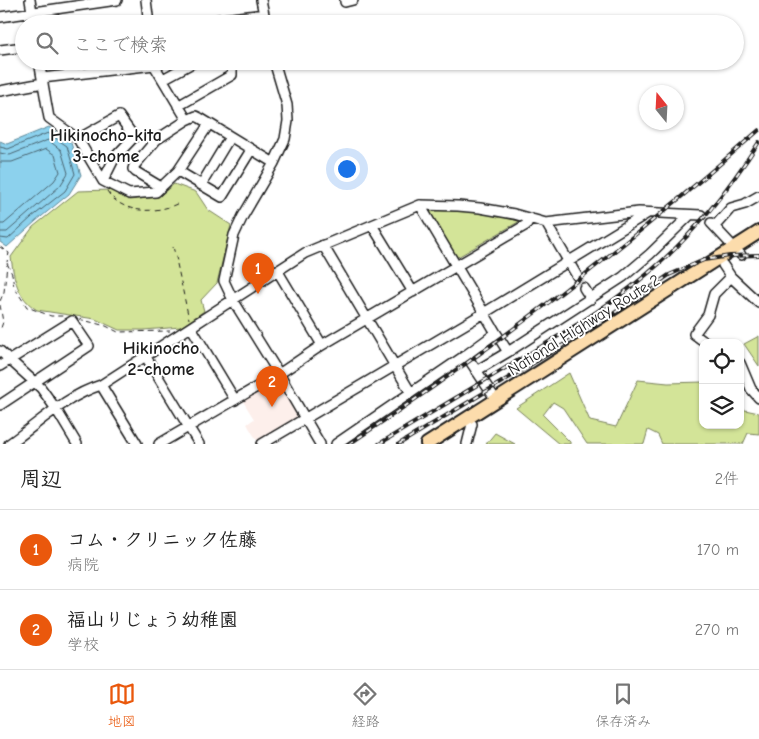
<!DOCTYPE html>
<html lang="ja">
<head>
<meta charset="utf-8">
<style>
  body { margin:0; font-family:"Comic Neue","Klee One",sans-serif; background:#f2f2f2; color:#222 }
  .controls { position:absolute; right:15px; bottom:15px; display:grid; overflow:hidden; border-radius:10px; box-shadow:0 1px 4px #0004 }
  .controls button { width:45px; height:45px; display:grid; place-items:center; padding:0; border:0; border-bottom:1px solid #e0e0e0; background:#fff; color:#222; font:25px sans-serif }
  .compass { position:absolute; left:639px; top:85px; width:45px; height:45px; border-radius:50%; background:#fff; box-shadow:0 1px 4px #0004; rotate:342deg }
  .you { position:absolute; left:346px; top:168px; width:18px; height:18px; margin:-12px; border:4px solid #fff; border-radius:50%; background:#1a73e8; box-shadow:0 0 0 8px #1a73e833 }
  .badge { display:grid; place-items:center; width:32px; height:32px; border-radius:50%; background:#ea580c; color:#fff; font-size:16px; font-weight:700 }
  .pin { position:absolute; translate:-50% -41px; filter:drop-shadow(0 1px 2px #0008) }
  .pin::after { content:''; position:absolute; top:26px; width:18px; height:15px; background:inherit; clip-path:polygon(0 0,100% 0,50% 100%) }
  .list { margin:0; padding:0; list-style:none }
  h2 { display:flex; justify-content:space-between; align-items:center; height:65px; margin:0; padding:0 20px; font-size:21px }
  h2 small { font-size:16px; font-weight:400; color:#767676 }
  .list li { display:grid; grid-template-columns:32px 1fr auto; gap:15px; align-items:center; box-sizing:border-box; height:80px; padding:0 20px; border-top:1px solid #e0e0e0 }
  .list b { display:block; font-size:19px; white-space:nowrap }
  .list p { margin:0; font-size:16px; white-space:nowrap; color:#767676 }
  .list em { font-size:16px; font-style:normal; color:#767676 }
  .icon { flex:none; width:28px; height:28px; fill:none; stroke:currentColor; stroke-width:2; stroke-linecap:round; stroke-linejoin:round }
  .map { position:relative; flex:none; width:759px; height:444px; overflow:hidden }
  .search { position:absolute; background:#fff; box-shadow:0 1px 4px #0004; left:15px; right:15px; top:15px; height:55px; display:flex; align-items:center; gap:12px; box-sizing:border-box; padding:0 18px; border-radius:28px; color:#767676; font-size:19px }
  .sheet { height:225px; background:#fff }
  nav { display:flex; justify-content:space-around; align-items:center; box-sizing:border-box; height:70px; border-top:1px solid #e0e0e0; background:#fff; font-size:14px; color:#767676 }
  nav a { display:grid; justify-items:center; gap:2px }
  nav .on { color:#ea580c }
  .map>svg:first-child { display:block }
  .built { fill:#fdefeb }
  .green { fill:#d3e498; stroke:#78805a }
  .water { fill:#8cd1ed; stroke:#5f8999 }
  .lines { fill:none; stroke-linecap:round; stroke-linejoin:round }
  .shore { stroke:#496470; stroke-width:1 }
  .minor-tunnel { stroke:#ddd; stroke-width:9; stroke-dasharray:9 4.5; stroke-linecap:butt }
  .minor-casing { stroke:#1c1c1c; stroke-width:12 }
  .highway-casing { stroke:#1c1c1c; stroke-width:16 }
  .path { stroke:#1c1c1c; stroke-width:1; stroke-dasharray:5 4; stroke-linecap:butt }
  .minor { stroke:#fff; stroke-width:9 }
  .highway { stroke:#fcdcac; stroke-width:12 }
  .rail-casing { stroke:#1c1c1c; stroke-width:4 }
  .rail { stroke:#fff; stroke-width:2; stroke-dasharray:5.5; stroke-linecap:butt }
  .labels { text-anchor:middle; dominant-baseline:central; stroke-width:4; stroke-linejoin:round; paint-order:stroke }
  .street-label { font-size:16px; fill:#1c1c1c; stroke:#fff }
  .neighbourhood-label { font-size:18px; font-weight:bold; fill:#1c1c1c; stroke:#fff }
</style>
</head>
<body>
<div class="map">
<svg width="759" height="444" viewBox="0 0 759 444">
  <rect width="100%" height="100%" fill="#fff"/>
  <filter id="ink" filterUnits="userSpaceOnUse"><feTurbulence type="fractalNoise" baseFrequency=".02" numOctaves="2"/><feDisplacementMap in="SourceGraphic" scale="10" xChannelSelector="R" yChannelSelector="G"/><feConvolveMatrix kernelMatrix="1 2 1 2 8 2 1 2 1" color-interpolation-filters="sRGB"/></filter>
  <g filter="url(#ink)">
    <path class="built" d="M279,375l24,42 -44,27 -12,-20 7,-5 -13,-21z"/>
    <path class="green" d="M174,184l22,8 12,18 23,15 -14,58 -16,17 3,11 -23,16 -37,3h-25l-24,-11 -58,-9c-20,-13 -23,-31 -26,-53l22,-30 45,-36 32,-1 19,10 29,-3z
      M427,210l53,2 40,9 -64,37z
      M759,336v30l-15,-22z
      M569,373l21,48 26,6 22,-47 30,3 35,-1v43h37v-21l5,6 14,3v21l-11,-1 -5,11h-81l-4,-9 -10,-5 -4,14h-57l-24,-36 -10,-6 -10,13 27,27v2h-11l-43,-36z
      M495,433l20,11h-29z"/>
    <path class="water" d="M49,127l22,16 10,32 -12,19 -33,27 -29,26 -7,-5v-101l7,3z"/>
    <g class="lines">
      <path class="shore" d="M0,147l8,2 40,-16 19,13 8,28 -10,17 -33,26 -24,22 -8,-1
        M0,153l10,2 38,-15 13,10 7,23 -8,13 -53,46h-7
        M0,162h12l34,-13 9,6 5,17 -6,9 -50,43h-4"/>
      <path class="minor-tunnel" d="M577,276l7,12"/>
      <g class="minor-casing">
        <path id="minor" d="M30,0l4,24
          M146,0l3,24
          M261,0l5,24
          M345,0v2l8,-2
          M0,17l117,-17
          M183,24l81,-10
          M0,50l24,-3
          M39,61l10,57 29,21 25,42 26,13 27,-2 22,-21 31,-47
          M154,61v4l33,55 9,-4 4,2 74,45
          M274,61l13,44 1,16 -3,18 -11,24 -31,53 -9,19 -10,46 9,19 46,74 41,70
          M42,78l112,-13
          M163,79l33,-18
          M0,91l43,-8
          M178,106l54,-31v-7l-5,-7
          M78,139l41,-23 15,21 -19,20 -12,24
          M178,171l44,26 29,-47
          M201,185l29,-48
          M161,187l-25,-15 -3,-3 1,-3 22,-26 31,-20
          M420,205l76,128 -30,22
          M546,223l31,53
          M711,223l30,32
          M372,225l41,67
          M715,226l16,-18 14,-4 14,-8
          M323,245l88,148
          M277,270l45,75
          M731,277l28,26
          M584,288l7,11
          M191,327l44,73
          M708,343l-6,-3 -8,-6 14,-19 6,-21 17,-17 -8,-12
          M0,351l41,37 15,21 21,35
          M508,352l115,-75 27,-23 40,-39
          M146,357l53,87
          M740,363l11,26 8,9
          M0,366l72,-45 17,25 -89,59
          M476,371l32,-19 -12,-19
          M101,385l36,59
          M9,444c30,-21 57,-48 92,-59l204,-132 115,-48 38,1 22,2 34,6 32,9 93,-11 62,3
          M159,444l120,-70 43,-29 204,-120 4,-7
          M262,444l222,-131 164,-100
          M336,444l130,-89 30,45
          M467,444l5,-20"/>
      </g>
      <g class="highway-casing">
        <path id="highway" d="M427,444l332,-212"/>
      </g>
      <path class="path" d="M107,191c15,23 47,23 70,13
        M0,247l9,6 -2,9
        M173,247l4,14
        M7,263l5,11 2,13 13,20 24,9h15
        M177,264l12,55
        M0,301l4,-9 3,-27
        M0,305l3,17 -3,9
        M79,319l27,7 12,6 52,-1"/>
      <use href="#minor" class="minor"/>
      <use href="#highway" class="highway"/>
      <g class="rail-casing">
        <path id="rail" d="M349,444c144,-95 281,-200 410,-314
          M379,444c44,-26 88,-53 133,-80 52,-31 104,-61 149,-102 39,-35 70,-77 98,-120
          M399,444l204,-123 66,-46 35,-15 26,-4 29,-1"/>
      </g>
      <use href="#rail" class="rail"/>
    </g>
  </g>
  <g class="labels">
    <g class="street-label">
      <text transform="translate(584 325) rotate(-32)">National Highway Route 2</text>
    </g>
    <g class="neighbourhood-label">
      <text x="106" y="135">Hikinocho-kita<tspan x="106" dy="21">3-chome</tspan></text>
      <text x="161" y="348">Hikinocho<tspan x="161" dy="21">2-chome</tspan></text>
    </g>
  </g>
</svg>
<div class="controls">
<button><svg class="icon" aria-label="locate" viewBox="0 0 24 24"><circle cx="12" cy="12" r="6"/><path d="M12 2v4M12 18v4M2 12h4M18 12h4"/></svg></button>
<button><svg class="icon" aria-label="layers" viewBox="0 0 24 24"><path d="M12 4l9 5-9 5-9-5zM3 14l9 5 9-5"/></svg></button>
</div>
<svg class="compass" viewBox="-18 -18 36 36"><path d="M0-13l5 13h-10z" fill="#e53935"/><path d="M0 13l5-13h-10z" fill="#767676"/></svg>
<div class="you"></div>
<div class="pin badge" style="left:258px;top:294px">1</div>
<div class="pin badge" style="left:272px;top:407px">2</div>
<div class="search"><svg class="icon" aria-label="search" viewBox="0 0 24 24"><circle cx="10" cy="10" r="6"/><path d="M15 15l6 6"/></svg>ここで検索</div>
</div>
<section class="sheet">
<h2>周辺<small>2件</small></h2>
<ul class="list">
<li><span class="badge">1</span><div><b>コム・クリニック佐藤</b><p>病院</p></div><em>170 m</em></li>
<li><span class="badge">2</span><div><b>福山りじょう幼稚園</b><p>学校</p></div><em>270 m</em></li>
</ul>
</section>
<nav>
<a class="on"><svg class="icon" aria-label="map" viewBox="0 0 24 24"><path d="M3 6l6-2 6 2 6-2v14l-6 2-6-2-6 2zM9 4v14M15 6v14"/></svg>地図</a>
<a><svg class="icon" aria-label="directions" viewBox="0 0 24 24"><path d="M12 3l9 9-9 9-9-9zM9 14v-3h6M13 9l2 2-2 2"/></svg>経路</a>
<a><svg class="icon" aria-label="saved" viewBox="0 0 24 24"><path d="M7 4h10v16l-5-4-5 4z"/></svg>保存済み</a>
</nav>
</body>
</html>
